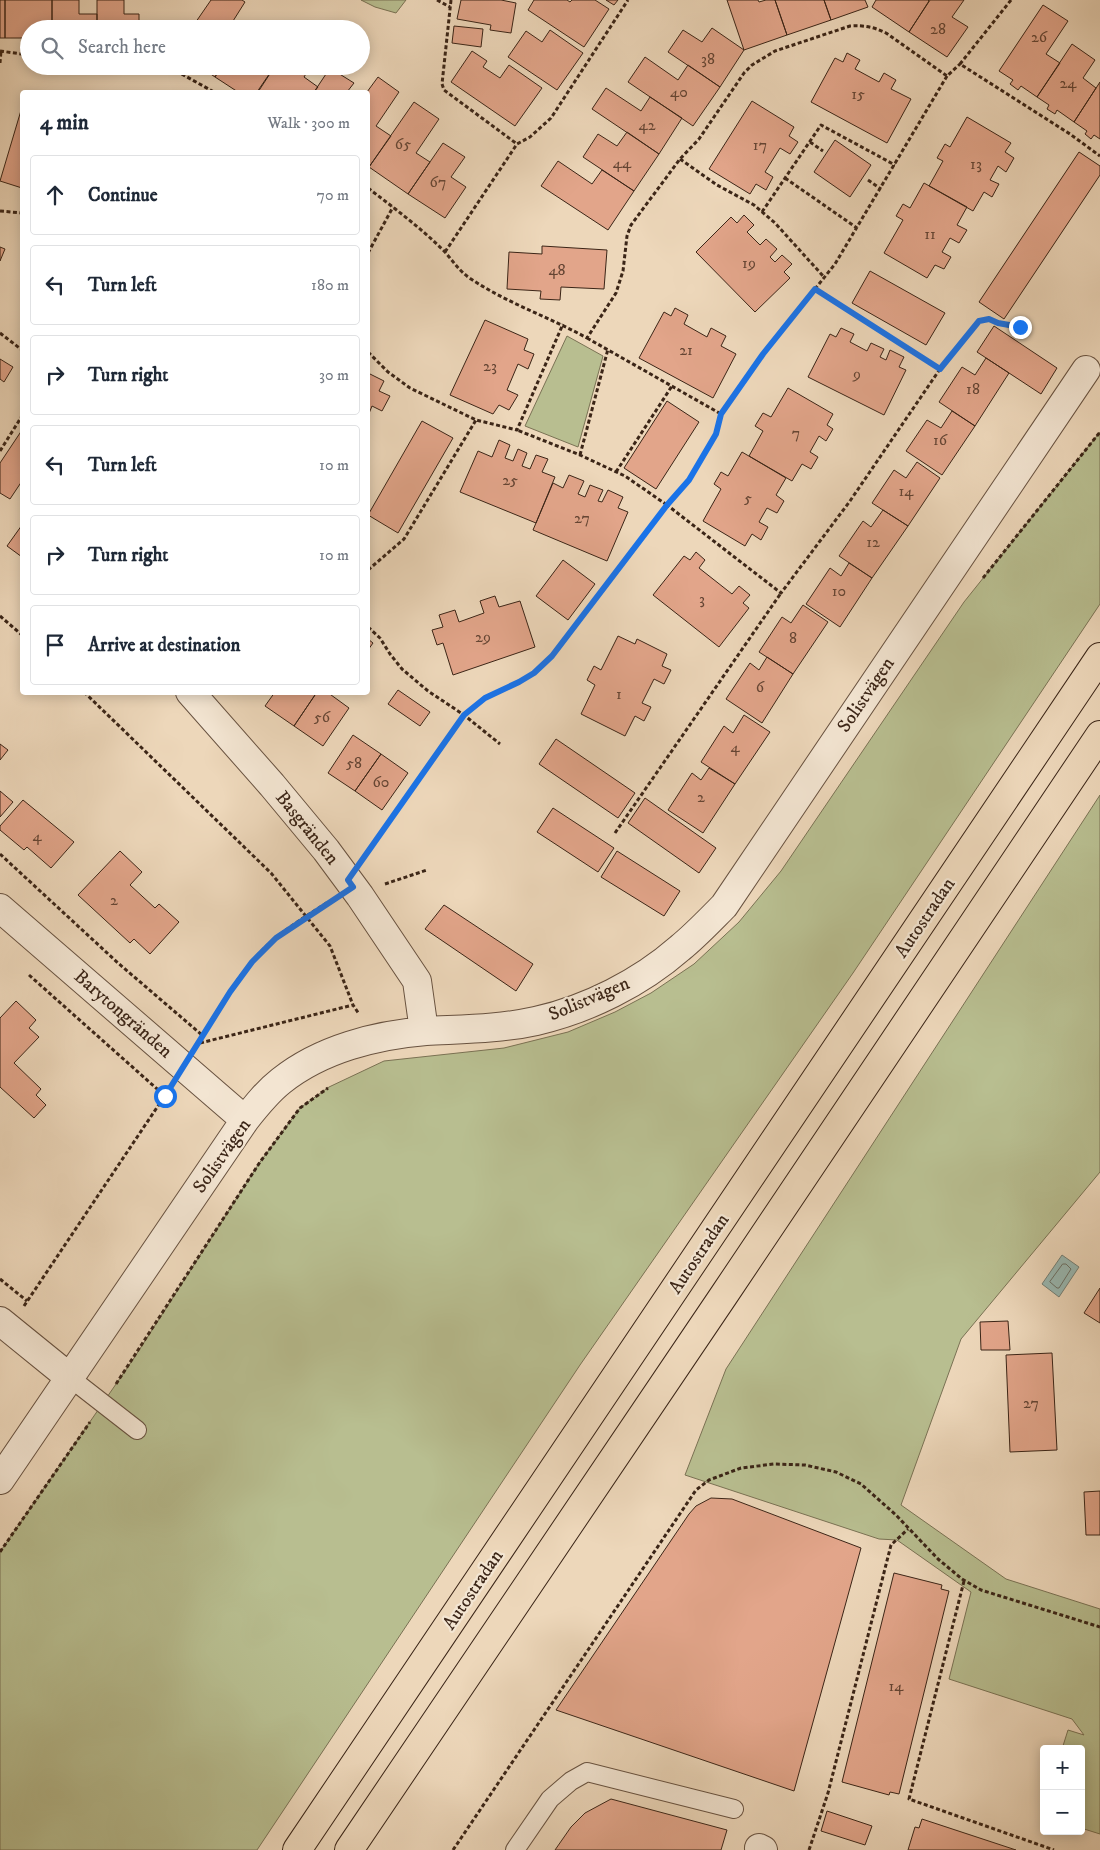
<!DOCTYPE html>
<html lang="en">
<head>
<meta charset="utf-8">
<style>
  body { margin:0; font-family:"IM FELL DW Pica",serif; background:#f2f2f3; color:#1f2937 }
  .controls { position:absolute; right:15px; bottom:15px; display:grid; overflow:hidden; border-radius:5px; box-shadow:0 2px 12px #0003 }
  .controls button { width:45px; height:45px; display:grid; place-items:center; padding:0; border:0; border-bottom:1px solid #e0e1e3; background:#fff; color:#1f2937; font:25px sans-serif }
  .stop { position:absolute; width:15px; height:15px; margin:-11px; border:4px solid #1a73e8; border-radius:50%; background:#fff }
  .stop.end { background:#1a73e8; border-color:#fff; box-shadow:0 1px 5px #0008 }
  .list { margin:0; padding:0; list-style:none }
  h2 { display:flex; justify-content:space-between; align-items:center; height:65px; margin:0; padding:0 20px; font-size:21px }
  h2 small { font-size:16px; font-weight:400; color:#747a83 }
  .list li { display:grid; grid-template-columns:32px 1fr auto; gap:15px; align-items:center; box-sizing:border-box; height:80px; margin:0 10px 10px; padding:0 10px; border:1px solid #e0e1e3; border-radius:5px }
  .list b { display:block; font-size:19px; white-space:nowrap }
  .list em { font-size:16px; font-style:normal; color:#747a83 }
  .icon { flex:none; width:28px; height:28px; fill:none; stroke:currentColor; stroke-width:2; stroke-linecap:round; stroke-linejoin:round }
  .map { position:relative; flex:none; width:1100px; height:1850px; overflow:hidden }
  .search { position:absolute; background:#fff; box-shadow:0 2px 12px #0003; left:20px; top:20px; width:350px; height:55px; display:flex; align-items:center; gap:12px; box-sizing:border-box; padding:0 18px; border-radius:28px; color:#747a83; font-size:19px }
  .panel { position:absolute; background:#fff; box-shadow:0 2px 12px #0003; left:20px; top:90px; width:350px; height:605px; border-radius:5px }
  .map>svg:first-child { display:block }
  .green { fill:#b8be90; stroke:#7a7254 }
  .water { fill:#99b9b3; stroke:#737e75 }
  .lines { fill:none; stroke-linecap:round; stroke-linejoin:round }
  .shore { stroke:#6a6f65; stroke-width:1 }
  .building { fill:#e2a58a; stroke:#3b2517 }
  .lane-casing { stroke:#685240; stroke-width:20 }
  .street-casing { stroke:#685240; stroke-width:30 }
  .highway-casing { stroke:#3b2517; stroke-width:30 }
  .path { stroke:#3b2517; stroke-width:3; stroke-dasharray:4 2.5; stroke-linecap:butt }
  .lane { stroke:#f3e5d2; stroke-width:18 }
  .street { stroke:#f3e5d2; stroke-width:28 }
  .highway { stroke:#edd7ba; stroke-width:28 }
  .route { stroke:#1a73e8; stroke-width:6 }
  .labels { text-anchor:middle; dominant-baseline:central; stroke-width:4.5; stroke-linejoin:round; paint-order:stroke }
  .number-label { font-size:16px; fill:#654534 }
  .street-label { font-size:19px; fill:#3b2517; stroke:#f3e5d2 }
</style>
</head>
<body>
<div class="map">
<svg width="1100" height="1850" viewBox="0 0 1100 1850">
  <rect width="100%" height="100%" fill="#edd7ba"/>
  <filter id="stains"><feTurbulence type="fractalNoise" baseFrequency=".004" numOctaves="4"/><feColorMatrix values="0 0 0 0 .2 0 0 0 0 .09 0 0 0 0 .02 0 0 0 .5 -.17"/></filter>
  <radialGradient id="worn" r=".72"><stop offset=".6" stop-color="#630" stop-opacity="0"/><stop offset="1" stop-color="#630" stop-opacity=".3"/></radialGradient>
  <path class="green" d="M361,0h45l-10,13 -21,-6z
    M567,336l36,20 -25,91 -53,-21z
    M1100,432v172l-247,369 -273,392 -323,485h-257v-298l134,-194 126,-196 40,-54 29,-21 55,-26 120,-13 64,-16 47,-20 36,-19 43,-29 45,-42 42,-51 183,-269z
    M1100,795v377l-139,167 -60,166 105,74 94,30v225l-19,-6v-79h-19l6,-19 16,5 -12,-16 -123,-40 22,-87 -74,-52 -18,-1 -194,-64 41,-106z"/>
  <path class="water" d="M1062,1255l17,12 -20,30 -17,-13z"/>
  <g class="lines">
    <path class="shore" d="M1063,1264h3l5,5 -12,19h-2l-7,-6z"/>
  </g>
  <path class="building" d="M0,0h5v38h-5z
    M5,0h47v29h-23v9h-24z
    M52,0h27v14h18v15h-45z
    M97,0h27v14h15v15h-42z
    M211,0h31l3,2 -17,27h-37z
    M461,0h40l15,3 -5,30 -21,-3 1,-5 -34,-6z
    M534,0h33l3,2 2,-2h23l14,9 -25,38 -56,-37z
    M606,0h12l-4,5z
    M727,0h31l1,2 7,-2h9l12,35 -43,15z
    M775,0h49l7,20 -44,15z
    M824,0h41l3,7 -37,13z
    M876,0h52l1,1 -20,31 -37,-25z
    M930,0h34l-12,17 16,10 -21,30 -38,-25z
    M1043,5l25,16 -22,33 14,9 -23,34 -16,-11 -3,4 -8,-6 3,-4 -14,-9z
    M454,26l29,3 -2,18 -29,-4z
    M712,28l32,22 -24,37 -52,-35 15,-22 19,12z
    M550,30l33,23 -26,37 -49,-33 18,-26 16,11z
    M1072,44l23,16 -12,18 13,10 -22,34 -17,-12 -2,4 -8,-5 2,-4 -12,-8z
    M472,51l15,10 -4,6 17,11 9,-13 33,23 -27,38 -64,-44z
    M847,53l13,7 -5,9 24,13 5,-9 12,7 -5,9 20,10 -24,44 -76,-41 24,-44 8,4z
    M645,57l33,23 10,-15 32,22 -27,39 -65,-44z
    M199,66h23l-7,11z
    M222,66h44l6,4 -15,22h-19l-23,-15z
    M275,66h36l-7,11 14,10 -4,5h-56z
    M330,68l24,15 -7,9h-33z
    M378,77l21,15 -23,34 15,10 -22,31 -1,-1 -1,-74z
    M1100,82v57l-6,-4 -3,4 -6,-5 2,-3 -13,-9z
    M606,88l35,23 9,-14 32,21 -23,36 -67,-45z
    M752,101l42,26 -5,9 9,6 -8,12 -10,-6 -15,24 8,5 -7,13 -10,-6 -6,10 -41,-25z
    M414,102l25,17 -23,34 14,9 -22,32 -39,-27z
    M22,107v81l-22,-7z
    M967,117l44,26 -6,9 9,6 -8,14 -8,-6 -8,14 9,4 -7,13 -8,-5 -11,19 -44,-25 14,-25 -6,-3 8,-14 5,3z
    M627,132l32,22 -25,37 -51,-34 15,-23 19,12z
    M835,140l36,25 -21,32 -36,-25z
    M443,143l22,14 -14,20 15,10 -21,31 -37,-24z
    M1079,152l21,14v9l-96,144 -25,-17z
    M558,161l34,23 10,-14 32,21 -26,39 -67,-44z
    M924,183l43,24 -10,18 10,5 -8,13 -9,-5 -8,14 9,5 -7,12 -9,-4 -8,13 -43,-25 19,-33 -7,-4 7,-12 7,4z
    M744,215l10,10 -7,7 13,13 6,-6 11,10 -7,8 5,5 7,-7 10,9 -8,8 6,6 -35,34 -59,-60 35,-35 6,6z
    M542,246l65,4 -3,39 -43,-2 -1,13 -20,-1 1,-8 -34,-2 2,-37 33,2z
    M0,247l5,2 -5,12z
    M870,271l75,42 -19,32 -74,-42z
    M675,308l13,7 -4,9 23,13 4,-9 15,8 -5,10 15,8 -23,44 -74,-40 25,-46 7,4z
    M485,320l43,19 -4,11 10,4 -6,15 -10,-5 -11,26 11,5 -9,15 -10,-5 -6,9 -43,-19z
    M994,326l63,42 -16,26 -64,-42z
    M841,328l13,6 -4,8 17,9 4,-8 13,6 -4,8 6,3 4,-10 14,7 -5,10 7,3 -22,45 -76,-38 22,-43 6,3z
    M986,358l23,15 -34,53 -36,-24 23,-35 13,8z
    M0,359l13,8 -9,15 -4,-3z
    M368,373l16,8 -5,10 11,5 -8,15 -10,-5 -4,10z
    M788,388l45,26 -6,11 6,4 -7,12 -7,-5 -9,16 8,5 -7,12 -9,-5 -10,17 -43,-25 14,-25 -8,-5 8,-13 8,4z
    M667,401l32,21 -43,67 -32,-21z
    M952,411l23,15 -33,49 -36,-24 21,-31 14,8z
    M422,421l31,17 -55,95 -30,-18z
    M22,430v51l-12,18 -10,-6v-30z
    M499,440l11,5 -5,13 8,3 5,-12 9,4 -5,13 8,3 6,-14 12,4 -6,13 13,5 -19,46 -76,-31 18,-41 14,6z
    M742,452l44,26 -10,17 8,6 -7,12 -10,-5 -8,14 9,5 -7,13 -9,-6 -7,12 -42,-25 18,-32 -7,-5 7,-12 7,4z
    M917,462l23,16 -32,48 -36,-23 22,-33 12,8z
    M569,475l15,6 -6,13 7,3 5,-12 13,5 -5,11 4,1 6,-12 15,7 -5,11 10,4 -21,49 -74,-31 20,-47 10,5z
    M883,510l25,16 -36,52 -33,-22 24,-35 8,6z
    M22,525v32l-15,-11z
    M696,552l9,8 -6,8 33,26 7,-8 11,9 -7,8 6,5 -30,39 -66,-52 31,-39 6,4z
    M563,560l32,24 -27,36 -32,-24z
    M849,563l23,15 -32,49 -34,-23 24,-36 11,8z
    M495,596l4,11 21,-6 15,46 -82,28 -10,-32 -6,2 -5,-15 11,-3 -4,-12 16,-5 4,12 25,-9 -4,-12z
    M803,605l25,17 -35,52 -34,-22 23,-35 9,6z
    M618,636l17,8 2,-5 30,15 -5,12 9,4 -7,14 -10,-5 -12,24 9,4 -7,14 -9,-5 -10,20 -44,-22 14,-29 -8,-5 7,-14 7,4z
    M368,639l5,4 -5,7z
    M767,657l26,17 -31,49 -36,-24 24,-36 9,7z
    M398,690l32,22 -10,14 -32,-22z
    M275,692h42l-23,34 -29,-20z
    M317,692h10l22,16 -26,38 -29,-20z
    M744,715l26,17 -35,52 -34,-22 23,-36 9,7z
    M353,735l28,19 -26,37 -27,-18z
    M556,739l79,54 -17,25 -79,-54z
    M0,744l8,6 -8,10z
    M381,754l27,19 -26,37 -27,-19z
    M709,768l26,16 -32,49 -35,-23 24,-37 9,7z
    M0,791l13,11 -13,15z
    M645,798l71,50 -17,25 -71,-50z
    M23,800l51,42 -23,26 -24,-21 -3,3 -24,-20v-4z
    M553,808l61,40 -16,24 -61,-40z
    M120,851l22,21 -12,13 25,23 4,-4 20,18 -29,32 -16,-15 -4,4 -52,-48z
    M617,851l63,40 -16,25 -63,-39z
    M444,905l89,59 -17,27 -91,-62z
    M16,1001l20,19 -7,8 10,9 -25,26 27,26 -5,6 10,10 -12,13 -34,-31v-69z
    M1100,1288v35l-16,-10z
    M1008,1321l2,29h-29l-1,-28z
    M1052,1353l5,97 -47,2 -4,-97z
    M1100,1491v44h-14l-2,-43z
    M711,1498l21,1 129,49 -67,243 -238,-81 133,-196 7,-8z
    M894,1573l48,12 -1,4 8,2 -50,203 -9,-2 -1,3 -47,-13z
    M611,1799l116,31 -6,20h-166l16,-23 14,-14z
    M827,1811l45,15 -7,19 -44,-14z
    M922,1819l94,31h-108l7,-23 4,1z"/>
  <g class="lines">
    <g class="lane-casing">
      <path id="lane" d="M69,1377l68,53
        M515,1850l35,-51 21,-18 16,-9 147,37"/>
    </g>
    <g class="street-casing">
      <path id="street" d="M190,692l82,93 54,65 34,46 57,85 7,50
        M0,908l245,212
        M0,1321l69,56
        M0,1480l245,-360c11,-14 22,-28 36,-39 40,-32 95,-46 145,-50 37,-2 74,-2 110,-10 52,-12 104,-38 144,-73 16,-13 30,-28 44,-42l362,-536
        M759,1848l4,2"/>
    </g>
    <g class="highway-casing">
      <path id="highway" d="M297,1850l803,-1193
        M349,1850l375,-555 376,-560"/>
    </g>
    <path class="path" d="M437,0l13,7
      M451,0l-9,84 2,6 73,54
      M1011,0l-51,64 110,70 30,22
      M0,51l29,4
      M0,63l1,-12
      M157,66l21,6 36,20
      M947,76l-112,188 -72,90 -42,60 -5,20 -27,46 -22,25 114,88 69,-92 90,-132 39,-48 10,-2 10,4 21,4
      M810,142l13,9
      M680,159l37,26 37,20 21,18 49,54
      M785,178l72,50
      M868,180l13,9
      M368,188c26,20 53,40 76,63 9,10 15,20 27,28 36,24 78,38 116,59l29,-45 7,-22 4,-35 4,-11 49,-66 19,-20 45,-66 8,-8 23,-14 75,-25c14,-1 24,1 36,7l61,43 13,-12
      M0,211l22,2
      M762,212l59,-87 74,40
      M445,252l72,-108 13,-7 21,-19 77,-118
      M368,253l25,-46
      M815,289l125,80
      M0,333l22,17
      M587,338l134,76
      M368,352l20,20 22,16 66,32 41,10 46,-106
      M0,451l22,-35
      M580,455l28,-106
      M616,472l56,-86
      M368,570l36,-31 72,-119
      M983,578l117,-146
      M0,616l22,19
      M368,627l12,11 10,16 12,15 26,22 36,24 36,29
      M84,692l187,181 59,73 23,59
      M615,833l166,-240
      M0,854l118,109 84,72
      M366,855l98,-140 21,-18 34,-15 15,-9 18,-17 115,-151 -42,-29 -45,-21 -63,-25
      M385,884l42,-14
      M29,975l136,121
      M198,1042c23,-36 45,-78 79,-105 16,-13 34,-24 51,-35
      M200,1043l153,-38 6,9
      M0,1279l27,22
      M24,1306l144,-215
      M116,1384l144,-222 40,-54 28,-20
      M0,1552l90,-130
      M964,1581l-55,218 145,51
      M453,1850l243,-360 13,-10 32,-12 33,-4 31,1 31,7 25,12 35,31 42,44 24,20 19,11 119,37
      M809,1850l19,-57 63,-248 17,-16"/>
    <use href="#lane" class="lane"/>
    <use href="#street" class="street"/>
    <use href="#highway" class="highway"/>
  </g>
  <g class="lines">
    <path class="route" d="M165,1096l65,-104 22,-30 24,-24 77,-51 -5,-7 116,-165 21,-17 34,-16 15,-9 18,-17 115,-151 22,-25 27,-46 5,-20 42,-60 52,-65 125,80 39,-48 10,-2 9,4 22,4"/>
  </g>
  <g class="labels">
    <g class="number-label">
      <text x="938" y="29">28</text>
      <text x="1039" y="37">26</text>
      <text x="708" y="59">38</text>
      <text x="1068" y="83">24</text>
      <text x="679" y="92">40</text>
      <text x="858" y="94">15</text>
      <text x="647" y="125">42</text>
      <text x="403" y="144">65</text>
      <text x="760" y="145">17</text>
      <text x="622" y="163">44</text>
      <text x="976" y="164">13</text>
      <text x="438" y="182">67</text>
      <text x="930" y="234">11</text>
      <text x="749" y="263">19</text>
      <text x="557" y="270">48</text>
      <text x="686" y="350">21</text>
      <text x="490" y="366">23</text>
      <text x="857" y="374">9</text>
      <text x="973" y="389">18</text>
      <text x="796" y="433">7</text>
      <text x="940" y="440">16</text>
      <text x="510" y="480">25</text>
      <text x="906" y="491">14</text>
      <text x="748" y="498">5</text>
      <text x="582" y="518">27</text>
      <text x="873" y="542">12</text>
      <text x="839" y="591">10</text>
      <text x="702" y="599">3</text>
      <text x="483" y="637">29</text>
      <text x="793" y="638">8</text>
      <text x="760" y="687">6</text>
      <text x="619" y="694">1</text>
      <text x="322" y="717">56</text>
      <text x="735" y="747">4</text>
      <text x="354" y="763">58</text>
      <text x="381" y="782">60</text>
      <text x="701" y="797">2</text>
      <text x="37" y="836">4</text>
      <text x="114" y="900">2</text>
      <text x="1031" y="1403">27</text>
      <text x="896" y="1686">14</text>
    </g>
    <g class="street-label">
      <text transform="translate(866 695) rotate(-56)">Solistvägen</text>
      <text transform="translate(307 828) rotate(51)">Basgränden</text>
      <text transform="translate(925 918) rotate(-56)">Autostradan</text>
      <text transform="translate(589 999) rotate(-23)">Solistvägen</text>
      <text transform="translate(123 1014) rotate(41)">Barytongränden</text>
      <text transform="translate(222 1156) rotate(-55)">Solistvägen</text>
      <text transform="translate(699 1254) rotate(-56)">Autostradan</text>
      <text transform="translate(473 1590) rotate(-56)">Autostradan</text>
    </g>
  </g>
  <rect width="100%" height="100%" filter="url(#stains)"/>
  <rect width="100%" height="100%" fill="url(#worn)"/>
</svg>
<div class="controls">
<button>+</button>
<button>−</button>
</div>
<div class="stop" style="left:165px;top:1096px"></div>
<div class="stop end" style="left:1020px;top:327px"></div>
<div class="search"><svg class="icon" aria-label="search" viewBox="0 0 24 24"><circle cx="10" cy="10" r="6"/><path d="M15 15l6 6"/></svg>Search here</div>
<section class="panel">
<h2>4 min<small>Walk · 300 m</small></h2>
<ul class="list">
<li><svg class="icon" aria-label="ahead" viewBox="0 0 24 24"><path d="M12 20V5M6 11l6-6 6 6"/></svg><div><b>Continue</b></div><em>70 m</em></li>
<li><svg class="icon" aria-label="left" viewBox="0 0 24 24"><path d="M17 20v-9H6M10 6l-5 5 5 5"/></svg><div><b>Turn left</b></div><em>180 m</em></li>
<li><svg class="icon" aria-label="right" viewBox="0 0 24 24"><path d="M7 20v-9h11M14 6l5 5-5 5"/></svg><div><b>Turn right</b></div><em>30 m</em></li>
<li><svg class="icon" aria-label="left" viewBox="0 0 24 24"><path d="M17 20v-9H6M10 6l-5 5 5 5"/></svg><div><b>Turn left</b></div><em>10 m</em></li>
<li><svg class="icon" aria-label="right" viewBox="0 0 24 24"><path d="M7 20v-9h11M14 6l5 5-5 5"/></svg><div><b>Turn right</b></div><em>10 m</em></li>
<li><svg class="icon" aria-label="arrive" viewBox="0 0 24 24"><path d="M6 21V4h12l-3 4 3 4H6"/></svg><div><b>Arrive at destination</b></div></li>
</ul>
</section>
</div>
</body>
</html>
